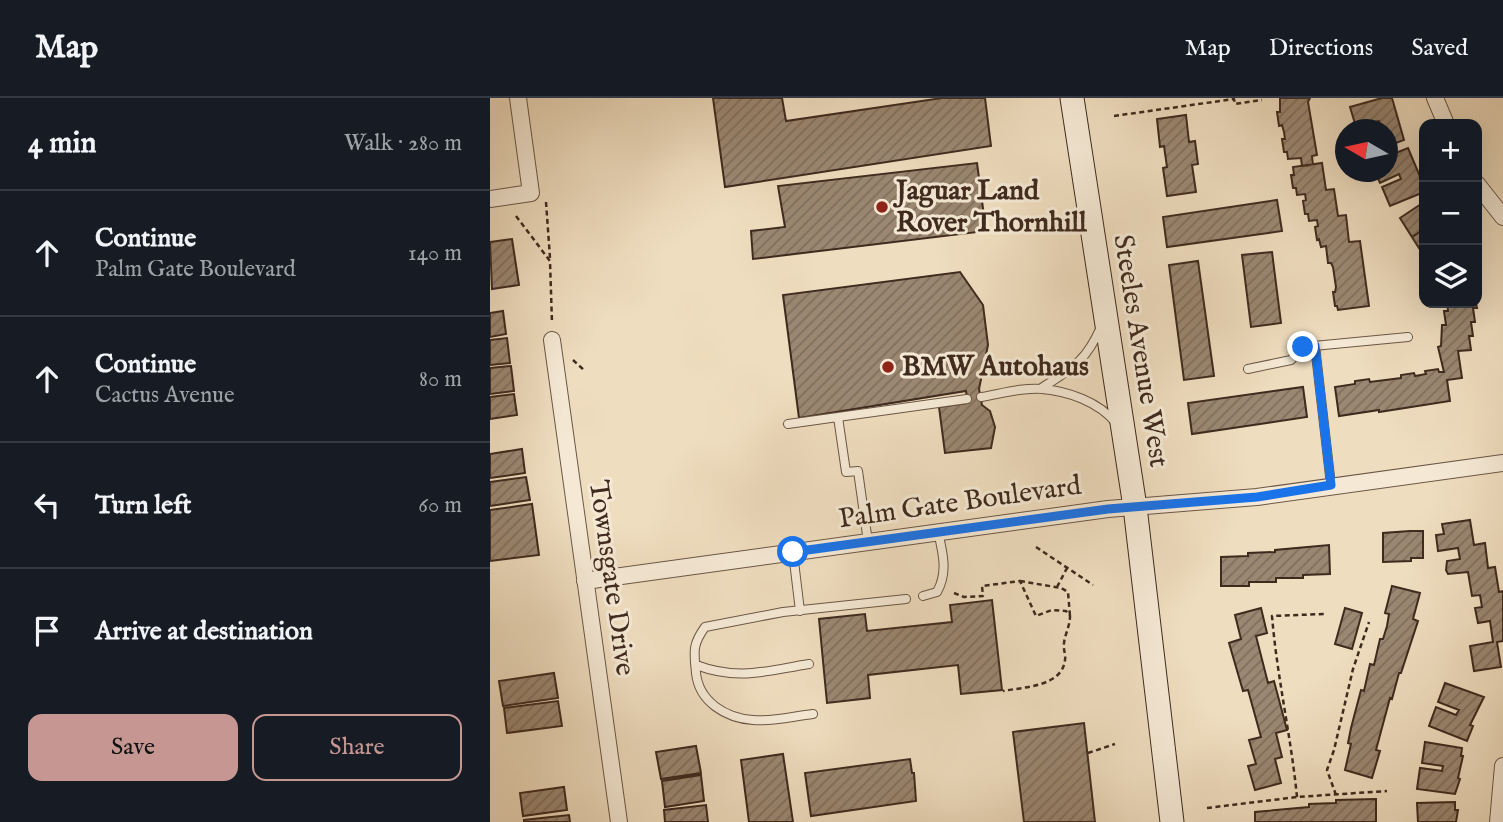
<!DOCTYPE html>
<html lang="en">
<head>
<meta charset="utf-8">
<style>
  body { margin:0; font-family:"IM FELL English",serif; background:#242831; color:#f1f3f6 }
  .controls { position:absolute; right:21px; top:21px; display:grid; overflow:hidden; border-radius:14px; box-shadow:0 7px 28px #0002 }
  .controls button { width:63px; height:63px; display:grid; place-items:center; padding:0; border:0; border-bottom:2px solid #363941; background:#171b24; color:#f1f3f6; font:35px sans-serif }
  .compass { position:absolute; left:845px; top:21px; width:63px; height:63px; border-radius:50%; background:#171b24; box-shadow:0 7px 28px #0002; rotate:279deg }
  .stop { position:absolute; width:21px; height:21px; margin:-16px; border:5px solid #1a73e8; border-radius:50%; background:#fff }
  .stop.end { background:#1a73e8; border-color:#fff; box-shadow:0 2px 7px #0008 }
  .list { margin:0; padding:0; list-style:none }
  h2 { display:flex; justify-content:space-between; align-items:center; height:91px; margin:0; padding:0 28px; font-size:30px }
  h2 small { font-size:23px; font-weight:400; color:#9ea1a6 }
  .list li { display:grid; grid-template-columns:46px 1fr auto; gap:21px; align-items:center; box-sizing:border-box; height:126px; padding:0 28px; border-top:2px solid #363941 }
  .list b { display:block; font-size:26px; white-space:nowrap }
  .list p { margin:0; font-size:23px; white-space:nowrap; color:#9ea1a6 }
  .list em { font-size:23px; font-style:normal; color:#9ea1a6 }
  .actions { display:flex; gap:14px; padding:21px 28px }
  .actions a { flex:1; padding:16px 0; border:2px solid #c59692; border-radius:14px; text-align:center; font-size:24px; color:#c59692 }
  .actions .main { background:#c59692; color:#111 }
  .icon { flex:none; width:38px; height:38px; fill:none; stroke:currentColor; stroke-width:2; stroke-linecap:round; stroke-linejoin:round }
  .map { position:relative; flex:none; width:1013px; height:724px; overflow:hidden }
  header { display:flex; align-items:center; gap:42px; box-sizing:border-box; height:98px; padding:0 35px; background:#171b24; border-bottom:2px solid #363941 }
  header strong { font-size:33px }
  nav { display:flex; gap:38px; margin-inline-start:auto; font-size:24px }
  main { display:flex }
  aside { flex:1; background:#171b24 }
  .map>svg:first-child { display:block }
  .building { fill:url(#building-hatch); stroke:#3f2a1e; stroke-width:2 }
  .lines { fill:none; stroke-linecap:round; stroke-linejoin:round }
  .service-casing { stroke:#6b5746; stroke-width:10 }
  .minor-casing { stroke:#6b5746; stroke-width:18 }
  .secondary-casing { stroke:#3f2a1e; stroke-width:25 }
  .path { stroke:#3f2a1e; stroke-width:2.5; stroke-dasharray:5 3.5; stroke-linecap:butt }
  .service { stroke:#f5e9d5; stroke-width:8 }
  .minor { stroke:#f5e9d5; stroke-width:16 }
  .secondary { stroke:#f5e9d5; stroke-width:23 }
  .route { stroke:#1a73e8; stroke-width:9 }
  .poi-dot { fill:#8f2418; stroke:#f5e9d5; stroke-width:2.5 }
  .labels { text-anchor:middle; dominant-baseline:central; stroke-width:6; stroke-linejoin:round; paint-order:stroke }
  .poi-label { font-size:28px; font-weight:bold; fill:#3f2a1e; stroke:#f5e9d5; text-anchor:start }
  .street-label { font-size:28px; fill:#3f2a1e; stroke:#f5e9d5 }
</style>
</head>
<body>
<header>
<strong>Map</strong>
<nav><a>Map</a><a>Directions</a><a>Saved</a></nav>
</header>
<main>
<aside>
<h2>4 min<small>Walk · 280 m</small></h2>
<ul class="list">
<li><svg class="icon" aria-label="ahead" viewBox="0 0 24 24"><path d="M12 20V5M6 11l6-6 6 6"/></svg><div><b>Continue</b><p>Palm Gate Boulevard</p></div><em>140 m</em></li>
<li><svg class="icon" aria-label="ahead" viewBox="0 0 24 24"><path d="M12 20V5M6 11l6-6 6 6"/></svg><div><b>Continue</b><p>Cactus Avenue</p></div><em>80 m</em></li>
<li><svg class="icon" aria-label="left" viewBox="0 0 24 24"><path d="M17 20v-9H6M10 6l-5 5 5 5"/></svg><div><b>Turn left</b></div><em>60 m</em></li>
<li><svg class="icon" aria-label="arrive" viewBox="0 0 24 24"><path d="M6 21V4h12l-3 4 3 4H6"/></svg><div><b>Arrive at destination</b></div></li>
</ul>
<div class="actions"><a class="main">Save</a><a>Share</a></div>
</aside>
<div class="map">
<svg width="1013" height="724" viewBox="0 0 1013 724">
  <defs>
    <pattern id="building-hatch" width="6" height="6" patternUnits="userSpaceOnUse" patternTransform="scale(1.75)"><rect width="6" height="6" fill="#9b8772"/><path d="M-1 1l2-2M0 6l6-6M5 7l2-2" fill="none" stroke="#806f5d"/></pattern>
  </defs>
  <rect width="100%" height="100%" fill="#efddbf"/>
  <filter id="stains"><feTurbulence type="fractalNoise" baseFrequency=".00286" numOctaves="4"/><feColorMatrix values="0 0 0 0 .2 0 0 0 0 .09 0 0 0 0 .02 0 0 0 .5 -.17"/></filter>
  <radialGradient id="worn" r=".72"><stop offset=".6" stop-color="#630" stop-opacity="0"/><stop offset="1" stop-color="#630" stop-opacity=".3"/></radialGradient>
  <path class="building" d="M223,0h69l4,23 156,-23h43l6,48 -266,41z
    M790,0h30l-2,4 9,53 -5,1 1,9 -11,1 -1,-8 -13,1 -1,-7h-3l-2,-13h3l-1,-7 -2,-7 -3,1 -2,-14h3z
    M892,0h10l12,42 -16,6v-16h-20l12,-4 -1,-5 -23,6 -6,-20z
    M696,17l3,27 6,-1 3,23 -6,1 4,27 -29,4 -4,-28 4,-1 -3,-21 -4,1 -3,-28z
    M918,50l16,38v6l-34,14 -8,-19 19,-8 -2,-5 -19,9 -5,-11h13v-16z
    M487,65l9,68 -233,28 -2,-28 34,-4 -7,-41z
    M832,65l4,27 8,-1 4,27 8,-1 3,27 11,-1 9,65 -31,4 -1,-4h-2l-2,-14h2l1,-5 -3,-20 -2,-4h-3l-2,-17 -5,1 -2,-8 -2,1 -2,-13 3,-1 -1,-6 -8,1 -1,-7h-3l-2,-13 3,-1 -1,-6 -8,1 -1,-7h-3l-2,-13h3l-1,-8z
    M787,102l5,31 -115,16 -4,-30z
    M934,104v27l-12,8 -12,-19z
    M934,131v27l-12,-19z
    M22,141l7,46 -27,4 -2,-47z
    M782,154l9,71 -30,4 -9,-72z
    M708,163l16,115 -30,4 -15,-115z
    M470,174l23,33 5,40 -9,44 3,16 8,6 5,16 -4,21 -46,5 -6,-46 29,-4 -2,-12 -167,27 -16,-123z
    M957,205h29l1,5h-4l2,14h-4l2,14h-4l2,14 -13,1 4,27 -15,2 3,21 -71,11v-2l-40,6 -4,-29 20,-3v-3l14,-2 1,3 31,-4v-3l13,-2 1,3 11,-2 -1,-3 13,-2 1,3h5l-6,-25 3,-1 1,-21h4l-2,-14h4z
    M13,213l3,23 -16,3v-24z
    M17,240l3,25 -20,2v-25z
    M21,268l3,25 -24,3v-26z
    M813,289l4,30 -115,17 -4,-31z
    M24,296l3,21 -27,4v-22z
    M32,351l3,24 -35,5v-24z
    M36,379l4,23 -40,6v-24z
    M42,406l7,51 -49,6v-51z
    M980,422l4,25 11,-2 3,25 7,-1 4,25 4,-1v50l-6,1 4,25 -27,4 -4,-25 23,-4 -3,-21 -12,2 -3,-15 7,-1 -2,-12 -8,1 -4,-24 -20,2 -2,-4 1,-9 13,-2 -2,-11 -20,3 -2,-16 8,-1 -2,-10z
    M920,433h13v27h-12v3l-28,1v-29z
    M839,447l1,29 -27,1v3h-27v4h-27v4h-28v-29l27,-1v-3l27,-1v-2z
    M902,488l28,7 -7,26 5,2 -17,52h-2l-7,26 -2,-1 -14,52 4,1 -8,27 -27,-8 6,-26 -3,-1 3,-15 10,-38 3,1 6,-27 4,1 6,-26h3l4,-13 2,-12 -4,-1z
    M502,502l10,90 -41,4 -3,-29 -90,10 2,23 -43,5 -8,-84 46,-5 2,17 85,-9 -2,-17z
    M771,510l6,25 -11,3 12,47 6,-2 13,49 -11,3 6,24 -7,2 6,24 -26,7 -7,-24 8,-2 -7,-24 12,-3 -13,-47 -5,1 -14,-48 12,-4 -6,-24z
    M855,510l17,5 -10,36 -17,-5z
    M64,575l4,25 -55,8 -4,-25z
    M955,585l39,14 -14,28 3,1 -6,15 -38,-15 7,-19 20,8 3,-5 -21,-8z
    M68,603l4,25 -55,7 -3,-25z
    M594,625l11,99h-71l-11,-90z
    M935,644l37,6 -1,8h2l-5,22 2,1 -5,15 -38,-5 3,-21 22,3 1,-5 -21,-3z
    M206,648l5,27 -40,6 -5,-27z
    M293,656l10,68h-44l-8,-62z
    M420,661l2,14h2l2,28 -105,15 -6,-43z
    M211,677l3,26 -39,6 -3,-26z
    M74,689l3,23 -44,6 -3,-23z
    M886,701v23h-121v-10l54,-5v-3l27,-1v-3z
    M965,704v8h3l-2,12h-38l-1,-19z
    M216,707l2,17h-43l-1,-12z
    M79,717l1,7h-46v-2z"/>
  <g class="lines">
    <g class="service-casing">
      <path id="service" d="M825,248l16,139
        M758,271l43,-9 12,-13 105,-10
        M550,291c32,-21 45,-26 61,-62
        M491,299c19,-3 42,-10 61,-8 26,2 57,13 74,34
        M298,326l50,-7
        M378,444l-10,-71 -12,1 -8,-55 129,-18
        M303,455l7,58
        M433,498l14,-4c11,-19 6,-39 1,-60
        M206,567c43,16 69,6 113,-1
        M323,616c-19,2 -41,8 -60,6 -27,-2 -54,-18 -57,-47 -2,-21 -4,-28 9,-46l78,-15 123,-13"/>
    </g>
    <g class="minor-casing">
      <path id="minor" d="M945,0l11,26
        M987,86l26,33
        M0,101l41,-6 -13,-95
        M62,242l67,482
        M95,483l523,-72 149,-12 246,-34
        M1008,724l5,-56"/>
    </g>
    <g class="secondary-casing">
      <path id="secondary" d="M582,0l63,409 37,315"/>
    </g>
    <path class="path" d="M624,18l120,-17 1,5 27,-4
      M56,104l4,56
      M26,118l34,45 2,62
      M83,262l12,11
      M546,449l57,38
      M530,483l41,7 7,4 2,24
      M567,489l10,-19
      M464,495l10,4 19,-1 -1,-10 38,-5 16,35 16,-6 14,1 4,5c0,10 -5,18 -6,27 -1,6 2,12 1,17 -3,27 -42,27 -62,31
      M598,655l27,-9
      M846,697l-9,-25 7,-20 19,-81 16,-47
      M807,699c-6,-61 -20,-120 -25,-181l52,-2
      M717,710l90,-11 90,-6"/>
    <use href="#service" class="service"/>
    <use href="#minor" class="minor"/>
    <use href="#secondary" class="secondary"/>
  </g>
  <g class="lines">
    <path class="route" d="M303,454l315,-43 149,-12 74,-12 -16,-139 -12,1"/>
  </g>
  <g class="poi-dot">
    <circle cx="392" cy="109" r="7"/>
    <circle cx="398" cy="269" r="7"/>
  </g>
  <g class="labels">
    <g class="poi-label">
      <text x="406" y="93">Jaguar Land<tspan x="406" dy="32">Rover Thornhill</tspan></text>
      <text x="412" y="269">BMW Autohaus</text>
    </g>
    <g class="street-label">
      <text transform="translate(650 253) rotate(81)">Steeles Avenue West</text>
      <text transform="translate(470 405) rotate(-8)">Palm Gate Boulevard</text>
      <text transform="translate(121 480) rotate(82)">Townsgate Drive</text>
    </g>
  </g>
  <rect width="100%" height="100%" filter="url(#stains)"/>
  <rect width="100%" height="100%" fill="url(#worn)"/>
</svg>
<div class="controls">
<button>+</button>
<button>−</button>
<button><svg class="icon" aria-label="layers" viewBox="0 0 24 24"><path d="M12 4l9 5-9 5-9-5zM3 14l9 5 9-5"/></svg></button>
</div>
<svg class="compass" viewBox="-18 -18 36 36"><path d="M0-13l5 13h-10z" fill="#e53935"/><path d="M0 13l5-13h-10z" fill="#9ea1a6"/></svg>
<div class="stop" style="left:303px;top:454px"></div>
<div class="stop end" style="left:813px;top:249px"></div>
</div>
</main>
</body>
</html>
